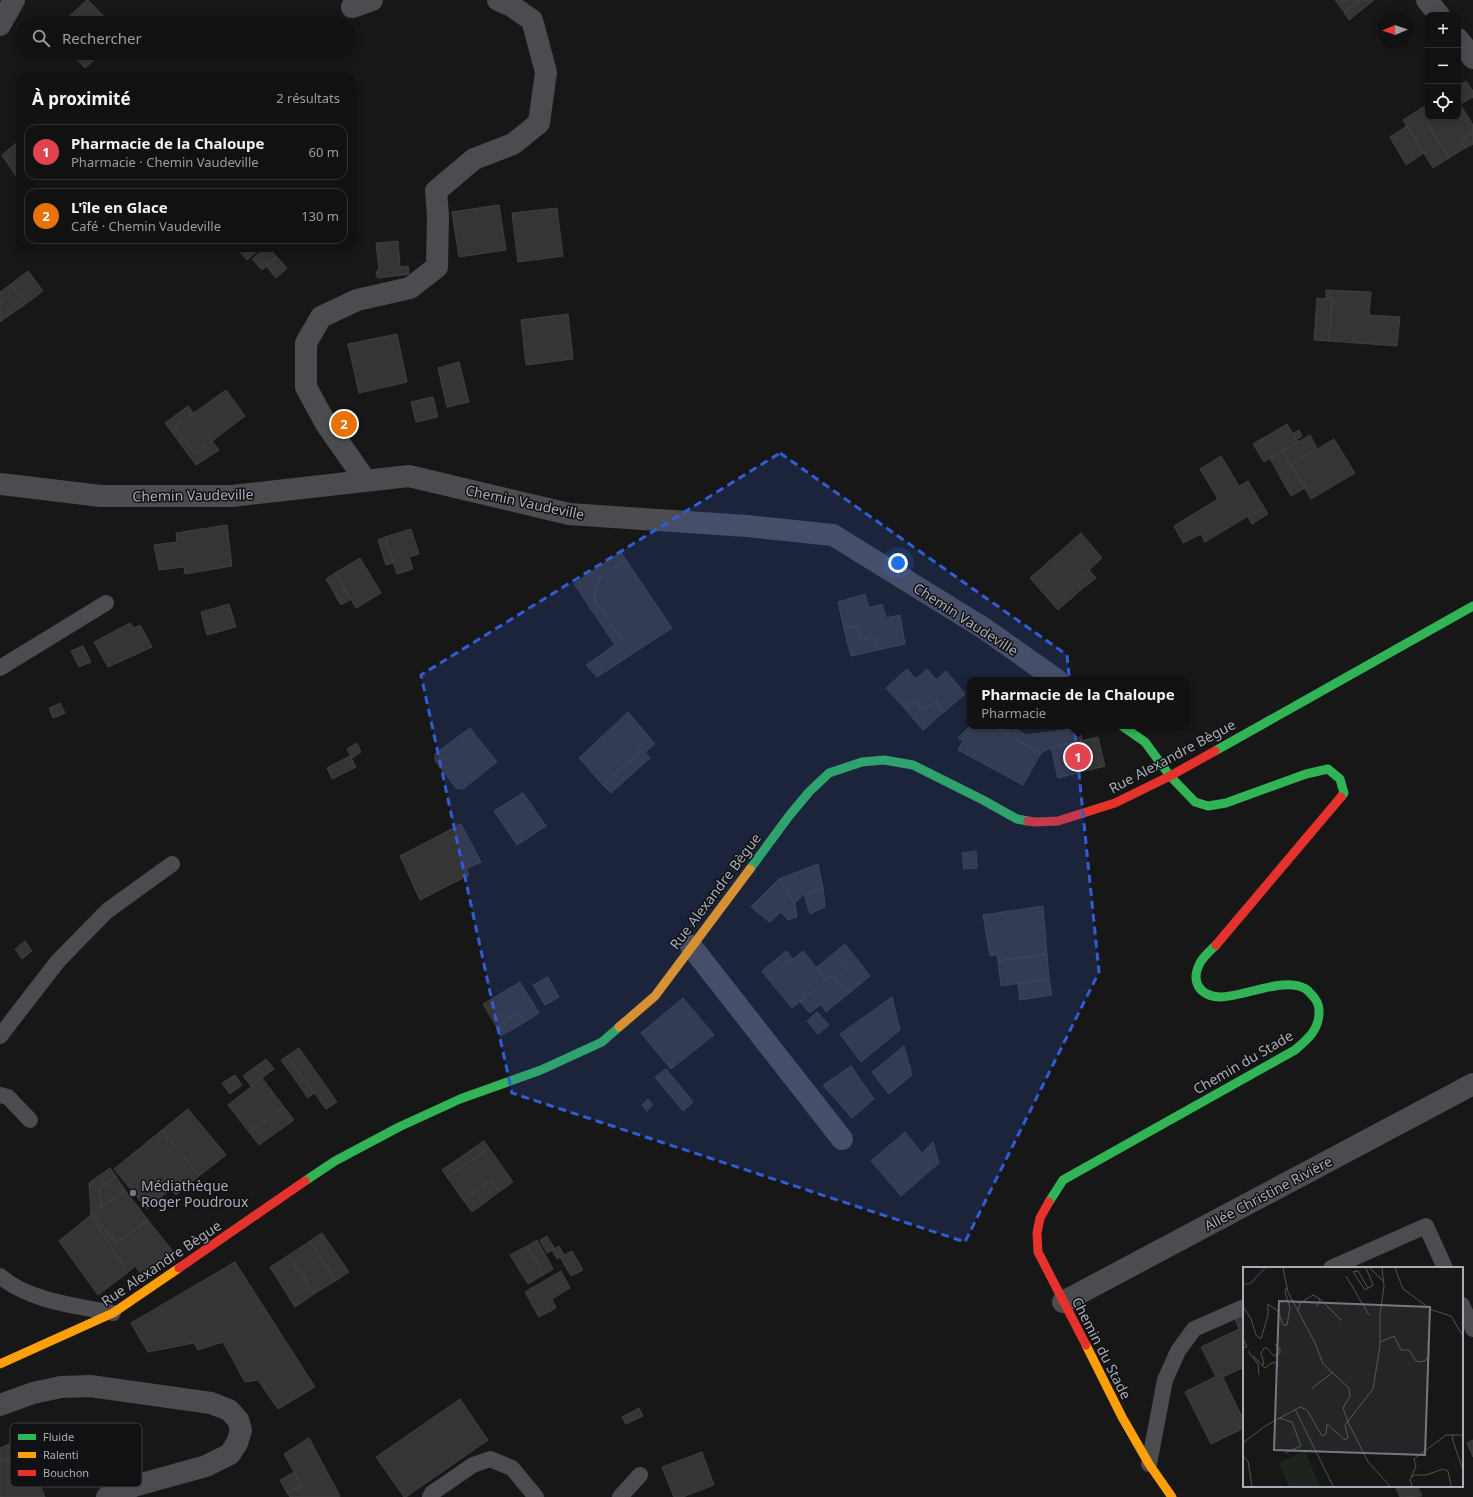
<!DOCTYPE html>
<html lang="fr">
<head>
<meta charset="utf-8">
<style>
  body { margin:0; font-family:"Noto Sans",sans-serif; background:#1e1f1f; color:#f1f3f6 }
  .controls { position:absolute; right:12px; top:12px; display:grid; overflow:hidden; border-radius:8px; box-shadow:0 2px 10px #0003 }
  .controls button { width:36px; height:36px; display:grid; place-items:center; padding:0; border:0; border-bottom:1px solid #303131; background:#111; color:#f1f3f6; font:20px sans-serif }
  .compass { position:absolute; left:1377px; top:12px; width:36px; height:36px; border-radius:50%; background:#111; box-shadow:0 2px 10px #0003; rotate:268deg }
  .you { position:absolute; left:898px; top:563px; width:14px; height:14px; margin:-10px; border:3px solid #fff; border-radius:50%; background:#1a73e8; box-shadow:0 0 0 6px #1a73e833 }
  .badge { display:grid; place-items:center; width:26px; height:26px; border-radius:50%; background:#b45309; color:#fff; font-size:13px; font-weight:700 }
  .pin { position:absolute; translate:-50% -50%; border:2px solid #fff; box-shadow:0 1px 4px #0006 }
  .popup { position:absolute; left:967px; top:677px; width:222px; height:52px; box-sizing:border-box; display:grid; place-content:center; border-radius:8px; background:#111; filter:drop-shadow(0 1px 3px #0005); font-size:13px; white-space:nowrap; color:#9c9d9f }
  .popup b { font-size:15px; color:#f1f3f6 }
  .popup::after { content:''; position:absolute; left:50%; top:100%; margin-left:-8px; border:8px solid transparent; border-top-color:#111 }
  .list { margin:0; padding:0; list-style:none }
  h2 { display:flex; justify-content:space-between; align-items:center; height:52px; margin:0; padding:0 16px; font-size:17px }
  h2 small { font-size:13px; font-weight:400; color:#9c9d9f }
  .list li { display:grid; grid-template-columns:26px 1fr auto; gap:12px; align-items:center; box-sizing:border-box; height:56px; margin:0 8px 8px; padding:0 8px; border:1px solid #303131; border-radius:12px }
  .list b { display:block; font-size:15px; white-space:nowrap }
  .list p { margin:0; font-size:13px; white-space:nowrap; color:#9c9d9f }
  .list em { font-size:13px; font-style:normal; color:#9c9d9f }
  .icon { flex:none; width:22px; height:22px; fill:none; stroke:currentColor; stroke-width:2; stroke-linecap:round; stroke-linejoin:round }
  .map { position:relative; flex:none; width:1473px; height:1497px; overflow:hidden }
  .search { position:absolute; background:#111; box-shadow:0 2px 10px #0003; left:16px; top:16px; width:340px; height:44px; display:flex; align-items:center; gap:10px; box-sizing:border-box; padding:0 14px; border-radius:22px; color:#9c9d9f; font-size:15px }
  .panel { position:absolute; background:#111; box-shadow:0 2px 10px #0003; left:16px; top:72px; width:340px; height:180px; border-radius:12px }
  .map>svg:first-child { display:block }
  .building { fill:#353536; stroke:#3f4043 }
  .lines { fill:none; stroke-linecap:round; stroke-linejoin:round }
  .lane { stroke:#4b4c50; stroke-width:16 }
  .street { stroke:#4b4c50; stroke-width:22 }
  .fast { stroke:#30b455; stroke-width:9 }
  .slow { stroke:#ff9f0a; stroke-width:9 }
  .jam { stroke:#e5322d; stroke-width:9 }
  .marked { fill:#325cd3; fill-opacity:0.2; stroke:#325cd3; stroke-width:3; stroke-dasharray:8 5; stroke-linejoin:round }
  .poi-dot { fill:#757880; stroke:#111113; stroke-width:1.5 }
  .labels { text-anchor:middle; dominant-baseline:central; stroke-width:3; stroke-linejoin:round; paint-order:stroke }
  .street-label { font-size:14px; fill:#a8adb8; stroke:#111113 }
  .poi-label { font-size:14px; fill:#a8adb8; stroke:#111113; text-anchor:start }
  .inset-river { fill:none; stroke:#2a3239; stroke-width:2 }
  .inset-road { fill:none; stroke:#515357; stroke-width:1 }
  .view { fill:#757880; fill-opacity:0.15; stroke:#757880; stroke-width:2 }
  .inset-edge { fill:none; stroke:#a8adb8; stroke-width:2 }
  .key { fill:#111113; stroke:#3e4045; stroke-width:1 }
  .key-label { font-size:11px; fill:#a8adb8 }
</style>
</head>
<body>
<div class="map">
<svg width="1473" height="1497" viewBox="0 0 1473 1497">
  <rect width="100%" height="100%" fill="#171717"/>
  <path class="building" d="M87,0h1l22,23h-48z
    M1335,0h25l-16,12z
    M1360,0h14l-25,20 -5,-8z
    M71,53h16l7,7 -9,8z
    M87,53h14l-7,7z
    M1466,81l7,10v6l-13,7 -2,-3v-15z
    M1428,104v13h13l-13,8 21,33 -16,10 -30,-48z
    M1460,104l13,21v7l-13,8 5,8 -16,10 -21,-33 13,-8h17v-11z
    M1407,126l17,27 -18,12 -16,-28z
    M1473,132v12l-8,4 -5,-8z
    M20,140v42l-18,-27z
    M499,205l7,45 -47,7 -7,-45z
    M557,208l6,48 -45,6 -6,-49z
    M398,241l2,26 8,-1 1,8 -31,4 -2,-4 1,-3 2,-1 -3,-27z
    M243,248h11l3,3 -10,9 -8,-9z
    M265,248h4l8,9 -15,13 -10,-11z
    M277,257l10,11 -11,10 -10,-12z
    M28,271l15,20 -16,12 -16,-19z
    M11,284l16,19 -16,11 -11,-14v-8z
    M1326,290l45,2 -2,23 31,2 -3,29 -68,-5 3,-42h-6z
    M1317,298l15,1 -3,42 -15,-1z
    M0,300l11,14 -11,8z
    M568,314l5,45 -47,6 -5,-45z
    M397,334l10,48 -48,11 -11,-49z
    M459,362l10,40 -22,5 -9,-39z
    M226,390l19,26 -50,38 -21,-27z
    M433,397l5,20 -22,5 -5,-20z
    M188,406l5,7 -19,14 21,27 17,-13 7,9 -23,15 -31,-42z
    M1287,424l11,18 -34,20 -11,-18z
    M1299,430l3,6 -6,4 -3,-6z
    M1310,435l7,13 -26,17 -8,-14z
    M1334,439l21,34 -44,26 -20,-34z
    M1283,451l22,37 -14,8 -21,-37z
    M1221,456l18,30 9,-5 20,33 -16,10 -4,-8 -43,26 -4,-8 -18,9 -9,-17 44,-27 -18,-30z
    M227,525l5,41 -47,8 -1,-7 -25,3 -5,-25 23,-3 -1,-9z
    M411,529l8,25 -10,3 4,12 -16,5 -12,-37z
    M1081,533l21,25 -26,24 6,7 -24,21 -28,-32z
    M385,537l8,26 -7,2 -8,-25z
    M621,552l5,8 -27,18 -5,21 28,41 -7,5 -41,-61z
    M360,558l21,35 -25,15 -21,-35z
    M626,560l46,68 -75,49 -11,-12 36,-25 -28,-41 5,-21z
    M1089,570l7,8 -14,11 -6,-7z
    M335,573l16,26 -10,6 -15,-26z
    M865,594l4,14 13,-4 4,14 14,-3 5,29 -27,6 -3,-14 -14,4 -4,-14 -13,3 -6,-27z
    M229,604l7,23 -29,8 -6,-23z
    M130,623l4,5 6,-3 12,22 -44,20 -14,-25z
    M857,626l4,14 14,-4 3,14 -27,6 -7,-27z
    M83,646l8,16 -12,5 -8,-16z
    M907,669l9,10 11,-10 9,11 10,-9 19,23 -21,18 -9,-11 -11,9 -9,-10 -10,9 -19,-21z
    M915,700l9,10 11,-9 9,11 -21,18 -18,-21z
    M60,703l5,10 -12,5 -4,-10z
    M628,712l21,25 -11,11 3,3 -38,34 -24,-27z
    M970,726h22l49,27 -18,32 -65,-35 5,-10 -5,-2z
    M992,726h18l16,9 53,-7 3,12 -31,8 -10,5z
    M470,728l27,34 -34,27 -7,-1 -21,-27v-7z
    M649,737l6,7 -10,8 5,6 -39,35 -8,-8 38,-34 -3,-3z
    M1098,737l7,29 -47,12 -7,-30z
    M357,743l4,9 -9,6 -5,-9z
    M350,756l6,11 -24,12 -5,-11z
    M523,793l23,33 -29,19 -23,-34z
    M461,824l20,38 -15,7 3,6 -49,25 -20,-44z
    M976,851l1,17 -13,1 -2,-16z
    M818,864l5,24 -19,6 -9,9 -16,-24z
    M779,879l16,24 2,14 -9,3 -7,-8 -11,10 -19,-15z
    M823,888l2,19 -15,7 -6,-20z
    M1043,906l4,48 -49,7 -1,-6 -7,1 -7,-41z
    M25,941l7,10 -10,8 -7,-10z
    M845,944l25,32 -11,9 -25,-32z
    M786,951l7,8 -25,20 -6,-8z
    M803,951l23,29 -34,28 -24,-29z
    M834,953l25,32 -10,8 -16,-18 -7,5 -10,-12z
    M1047,954l2,25 -48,7 -3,-25z
    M833,975l16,18 -23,19 -5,-8 -11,9 -10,-11z
    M548,977l11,20 -14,8 -12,-20z
    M1049,979l3,16 -32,5 -2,-16z
    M520,982l19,31 -14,9 -6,-9 -23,13 -13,-22z
    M892,997l8,33 -39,32 -21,-28z
    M683,998l31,37 -43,34 -30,-36z
    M817,1012l12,13 -11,9 -11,-13z
    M519,1013l6,9 -24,14 -5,-10z
    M904,1046l8,29 -23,19 -17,-22z
    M299,1048l38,54 -11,7 -39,-53z
    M287,1056l27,37 -6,5 -27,-38z
    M266,1059l8,10 -23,17 -8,-10z
    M851,1066l23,33 -22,19 -29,-33z
    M666,1069l27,33 -10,9 -28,-34z
    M235,1075l7,10 -12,9 -8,-11z
    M262,1078l22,29 -35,25 -21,-27z
    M648,1099l5,6 -6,6 -5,-6z
    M284,1107l10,13 -35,25 -10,-13z
    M188,1109l38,46 -27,21 -37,-46z
    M162,1130l37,46 -23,19 -5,-6 -24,20 -33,-40z
    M905,1132l17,21 11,-11 6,21 -38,33 -30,-35z
    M484,1141l5,7 -42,29 -5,-7z
    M489,1148l24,34 -14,10 -8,-12 -28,20 -16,-23z
    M110,1168l6,8 -16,12 1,20 -10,7 -2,-32z
    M116,1176l9,14 -24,18 -1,-20z
    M491,1180l8,12 -27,20 -9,-12z
    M125,1190l23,30 -32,23 -23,-29z
    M93,1214l23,29 32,-23 26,33 -31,23 -8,-10 -8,7 -36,-58z
    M91,1215l36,58 -29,22 -39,-54z
    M322,1233l27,39 -14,9 -25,-40z
    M547,1236l8,13 -8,4 -7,-13z
    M537,1240l16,29 -10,6 -16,-29z
    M310,1241l25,40 -21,13 -25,-39z
    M527,1246l16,29 -15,9 -18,-29z
    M559,1246l5,9 -7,4 -5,-9z
    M572,1251l11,19 -12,6 -11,-19z
    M289,1255l25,39 -19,13 -25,-40z
    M235,1262l80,125 -37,22 -20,-29 -13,2 -22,-40 -25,8 -4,-7 -46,9 -17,-29z
    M561,1271l9,17 -18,11 4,9 -17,9 -14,-25z
    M1244,1313v25l-10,-20z
    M1239,1329l5,9v29l-21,10 -2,-3 -5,3 -15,-30z
    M1221,1374l23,47v7l-33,16 -26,-52z
    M460,1399l28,41 -82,57h-2l-28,-40z
    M639,1408l4,8 -17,8 -4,-7z
    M309,1438l31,58 -2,1h-48l-3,-4 15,-7 -18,-32z
    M20,1440l6,12 -26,10v-14z
    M1473,1440v17l-6,-14z
    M26,1452l19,45h-45v-35z
    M702,1452l12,33 -31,12h-9l-12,-30z
    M294,1472l8,14 -15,7 -7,-13z
    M1395,1486h22l5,10 -22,1z"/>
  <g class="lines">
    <path class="lane" d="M0,668l106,-65
      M0,1036l58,-75 49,-50 65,-47
      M0,1095l8,2 22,23
      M1331,1268l95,-42 19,42
      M0,1276c28,25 78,30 113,37
      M1462,1305l11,24
      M1149,1464l16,-84 13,-29 16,-22 50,-22
      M430,1497l2,-4 41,-28 17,-6 22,9 24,29
      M620,1497l20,-22"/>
    <path class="street" d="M1427,0l12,15
      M352,7l20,-7
      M0,25l14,-25
      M1458,39l15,19
      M366,481l-40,-57 -20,-37v-44l15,-26 36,-17 53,-12 27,-21 1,-51 -2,-25 38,-32 39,-15 26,-21 7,-51 -14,-52 -22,-15 -12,-5
      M0,484l101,12h131l177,-20 160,38 178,12 86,9 152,94 72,51
      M691,946l151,193
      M1063,1302l410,-218
      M0,1405l33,-12 28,-6 29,-1 121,17 18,7 9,10 3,10 -4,13 -7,11 -24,12 -72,20 -27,11"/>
    <path class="fast" d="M1122,726l23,16 25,34 25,26 13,4 18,-3 80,-29 22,-5 12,10 4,14 -3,4
      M1215,751l258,-145
      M750,869l39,-53 20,-24 20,-19 33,-11 22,-2 29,5 70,35 34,19 11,2
      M305,1181l30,-20 64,-34 61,-28 81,-29 61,-28 17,-15
      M1049,1202l14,-22 232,-130c13,-11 25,-21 24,-40 0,-6 -4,-12 -8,-16 -2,-2 -4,-5 -7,-6 -21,-11 -61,9 -84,9 -20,-1 -30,-15 -20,-34 3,-6 11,-13 16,-18"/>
    <path class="slow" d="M619,1027l36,-31 95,-127
      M1086,1345l36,72 27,47 23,33
      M0,1364l113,-51 66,-45"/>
    <path class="jam" d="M1028,821l8,1 22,-1 57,-18 55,-27 45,-25
      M1216,945l125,-148
      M1049,1202l-9,16 -3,15 1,19 48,93
      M179,1268l126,-87"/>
  </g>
  <path class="marked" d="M780,453l287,202 32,317 -134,270 -453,-149 -91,-418z"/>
  <circle class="poi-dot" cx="133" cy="1193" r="4"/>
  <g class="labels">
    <g class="street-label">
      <text transform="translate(193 495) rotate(-1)">Chemin Vaudeville</text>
      <text transform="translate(525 502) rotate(12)">Chemin Vaudeville</text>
      <text transform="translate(966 619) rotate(33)">Chemin Vaudeville</text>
      <text transform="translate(1172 756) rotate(-28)">Rue Alexandre Bègue</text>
      <text transform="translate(715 891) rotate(-53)">Rue Alexandre Bègue</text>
      <text transform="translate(1243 1062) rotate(-30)">Chemin du Stade</text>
      <text transform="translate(1268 1193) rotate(-28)">Allée Christine Rivière</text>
      <text transform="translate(161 1263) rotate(-34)">Rue Alexandre Bègue</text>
      <text transform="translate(1102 1348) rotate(63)">Chemin du Stade</text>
    </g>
    <g class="poi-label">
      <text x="141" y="1185">Médiathèque<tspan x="141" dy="16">Roger Poudroux</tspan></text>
    </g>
  </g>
  <g transform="translate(1243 1267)">
    <rect width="220" height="220" fill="#171717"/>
    <path d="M62,184l15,35h-31l-10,-23z" fill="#1d241e"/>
    <path class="inset-river" d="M0,18l8,-2 14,-15"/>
    <path class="inset-road" d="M40,1l5,24 27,51 8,21 26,24 1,8 -7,12 5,14 20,40 22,24M123,1l7,17 -1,1 -4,2 -3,2 -12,-18 5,-1 10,17M127,1l14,14M152,1l8,21 29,21 19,6 12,20M103,9l23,39M77,32l22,22M0,39l8,13 5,16 5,4 7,-24v-11l10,7 5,14h4l3,-17 -5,-16 1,-4M55,44l2,-8 13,-8 7,4 -3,7M0,72l4,8 -4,1M137,75l14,-6 7,14h8l7,11 5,1 5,-2 3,-5 -1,-13M5,84l10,13 1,11M10,89l9,9 2,-1 -3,-11 3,-5h3l7,8 6,-3v-4l-5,-5M19,98l3,3 8,-6 6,4M69,121l20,-15M52,142l38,77M36,151l13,4 9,24 -16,7M220,168h-9l-2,3 11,32M0,176l22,-17 35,-19 7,3 15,26 4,-2 1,-10 18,16 3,-2 -3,-13 28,-36 7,-43v-31l4,-29 -2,-18M0,189l5,5 4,25M168,210l5,-10 -2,-8 32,-24h8M169,219l-2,-7 4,-4h12l17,-6 5,2 3,15"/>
    <path class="view" d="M36,34l151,6 -5,148 -151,-5z"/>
    <rect width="220" height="220" class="inset-edge"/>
  </g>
  <rect x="10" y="1423" width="132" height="64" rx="6" class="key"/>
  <rect x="18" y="1434" width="18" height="6" fill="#30b455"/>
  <rect x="18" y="1452" width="18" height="6" fill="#ff9f0a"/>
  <rect x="18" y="1470" width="18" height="6" fill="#e5322d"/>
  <g class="key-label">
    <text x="43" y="1441">Fluide</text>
    <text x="43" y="1459">Ralenti</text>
    <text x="43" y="1477">Bouchon</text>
  </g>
</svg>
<div class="controls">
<button>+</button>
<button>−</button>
<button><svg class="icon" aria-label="locate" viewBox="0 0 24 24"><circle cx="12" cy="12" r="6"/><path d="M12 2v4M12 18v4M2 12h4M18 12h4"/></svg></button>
</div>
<svg class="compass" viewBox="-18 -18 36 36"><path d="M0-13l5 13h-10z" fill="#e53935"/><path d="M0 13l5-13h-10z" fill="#9c9d9f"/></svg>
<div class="you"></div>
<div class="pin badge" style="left:1078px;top:757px;background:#e0444e">1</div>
<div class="popup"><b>Pharmacie de la Chaloupe</b>Pharmacie</div>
<div class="pin badge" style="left:344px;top:424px;background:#e8710a">2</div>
<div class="search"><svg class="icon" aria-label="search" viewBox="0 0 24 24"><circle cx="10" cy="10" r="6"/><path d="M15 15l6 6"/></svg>Rechercher</div>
<section class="panel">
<h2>À proximité<small>2 résultats</small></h2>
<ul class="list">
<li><span class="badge" style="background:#e0444e">1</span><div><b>Pharmacie de la Chaloupe</b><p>Pharmacie · Chemin Vaudeville</p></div><em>60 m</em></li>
<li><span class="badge" style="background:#e8710a">2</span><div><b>L'île en Glace</b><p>Café · Chemin Vaudeville</p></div><em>130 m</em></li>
</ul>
</section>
</div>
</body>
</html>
